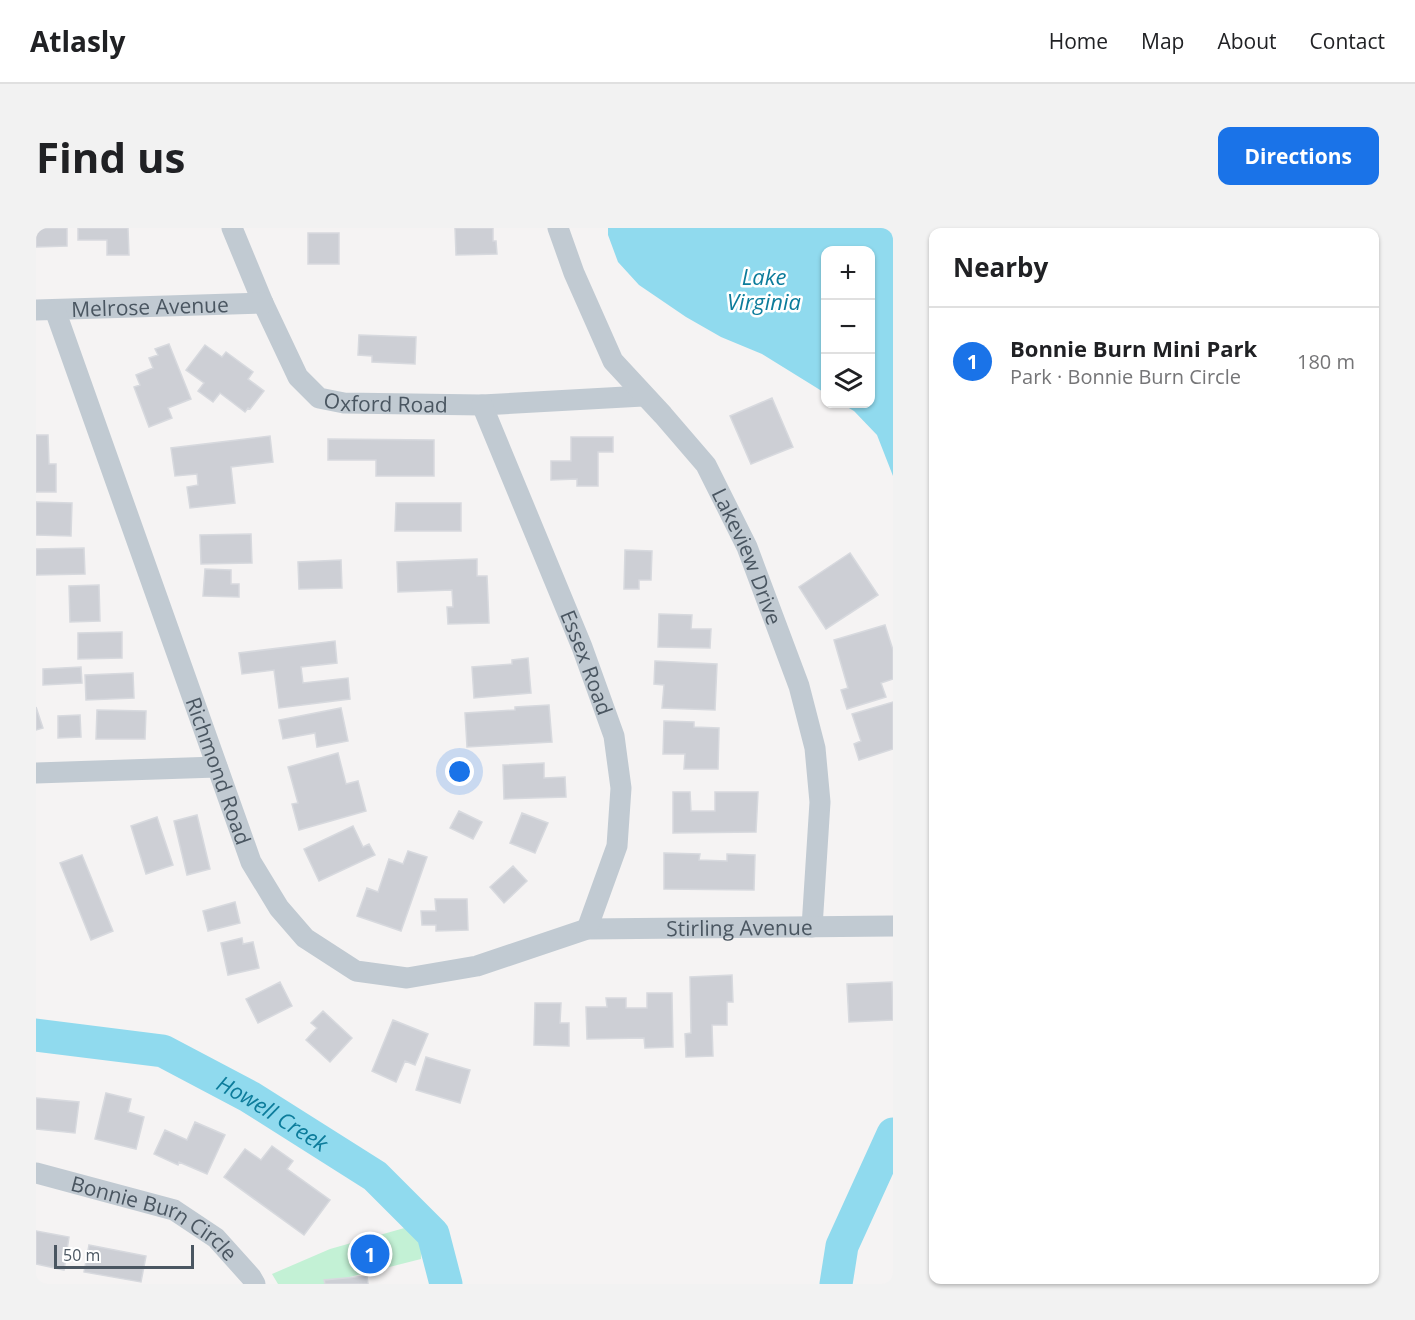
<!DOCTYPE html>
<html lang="en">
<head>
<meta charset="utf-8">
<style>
  body { margin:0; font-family:"Open Sans",sans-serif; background:#f2f2f2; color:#202124 }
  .controls { position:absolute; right:18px; top:18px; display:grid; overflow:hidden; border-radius:12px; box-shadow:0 2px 4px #0004 }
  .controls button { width:54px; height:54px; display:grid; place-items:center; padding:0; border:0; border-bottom:2px solid #e0e0e0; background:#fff; color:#202124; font:30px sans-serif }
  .scale { position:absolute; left:18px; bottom:15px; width:140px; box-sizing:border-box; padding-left:6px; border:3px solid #4a5661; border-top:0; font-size:16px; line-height:21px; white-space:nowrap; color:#4a5661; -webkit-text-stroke:4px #fff; paint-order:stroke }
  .you { position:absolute; left:424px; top:544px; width:21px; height:21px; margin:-15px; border:4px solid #fff; border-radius:50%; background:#1a73e8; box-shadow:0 0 0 9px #1a73e833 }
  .badge { display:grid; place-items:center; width:39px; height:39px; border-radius:50%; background:#1a73e8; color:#fff; font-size:20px; font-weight:700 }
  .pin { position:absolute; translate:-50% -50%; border:3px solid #fff; box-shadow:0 2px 6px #0006 }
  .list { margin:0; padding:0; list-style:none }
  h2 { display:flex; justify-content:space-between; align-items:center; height:78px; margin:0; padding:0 24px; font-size:26px }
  h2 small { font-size:20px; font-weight:400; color:#757577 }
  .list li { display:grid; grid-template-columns:39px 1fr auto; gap:18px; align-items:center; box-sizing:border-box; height:108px; padding:0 24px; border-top:2px solid #e0e0e0 }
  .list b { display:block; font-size:22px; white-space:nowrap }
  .list p { margin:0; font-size:20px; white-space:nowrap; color:#757577 }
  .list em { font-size:20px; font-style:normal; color:#757577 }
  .icon { flex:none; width:33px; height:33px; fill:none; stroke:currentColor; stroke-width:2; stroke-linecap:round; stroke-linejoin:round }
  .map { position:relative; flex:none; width:857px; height:1056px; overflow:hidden; border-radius:12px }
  header { display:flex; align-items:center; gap:36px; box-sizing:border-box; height:84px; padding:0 30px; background:#fff; border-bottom:2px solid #e0e0e0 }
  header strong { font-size:28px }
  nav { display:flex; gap:33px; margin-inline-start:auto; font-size:21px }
  .intro { display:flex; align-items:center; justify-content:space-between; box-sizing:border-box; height:144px; padding:0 36px }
  h1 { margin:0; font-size:42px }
  .button { padding:15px 27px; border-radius:12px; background:#1a73e8; color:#fff; font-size:21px; font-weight:700 }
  main { display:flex; gap:36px; padding:0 36px }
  aside { flex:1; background:#fff; border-radius:12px; box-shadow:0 2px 4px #0004 }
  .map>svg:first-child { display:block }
  .green { fill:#c3f1d5 }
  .water { fill:#90daee }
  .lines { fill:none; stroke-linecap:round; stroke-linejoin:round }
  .river { stroke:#90daee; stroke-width:33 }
  .building { fill:#cdcfd5; stroke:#d7d9de; stroke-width:1.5 }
  .minor { stroke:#c1cad2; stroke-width:21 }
  .labels { text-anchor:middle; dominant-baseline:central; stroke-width:5; stroke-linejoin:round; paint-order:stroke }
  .street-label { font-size:21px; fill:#4a5661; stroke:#fff }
  .water-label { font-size:22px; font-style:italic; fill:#0c7c9b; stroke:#fff }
</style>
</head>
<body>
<header>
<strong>Atlasly</strong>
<nav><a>Home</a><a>Map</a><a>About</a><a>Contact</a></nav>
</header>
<div class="intro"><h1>Find us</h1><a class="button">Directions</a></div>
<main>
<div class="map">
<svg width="857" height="1056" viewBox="0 0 857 1056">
  <rect width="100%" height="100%" fill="#f5f3f3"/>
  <path class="green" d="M372,999l14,15 -1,17 -79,20 -11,5h-53l-6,-10 58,-25z"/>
  <path class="water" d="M572,0h285v248l-16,-41 -23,-24 -12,-7h28v-154h-44l-1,143 -63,-39 -41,-17 -35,-20 -47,-32 -21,-23 -10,-27z"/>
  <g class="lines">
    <g class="river">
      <path id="s1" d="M0,807l127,16 87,46 125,79 58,58 13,50"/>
      <path d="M800,1056l6,-38 51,-112"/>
    </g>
  </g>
  <path class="building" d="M0,0h31v18l-31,1z
    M42,0h50l1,27h-22v-15h-29z
    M419,0h38v13h3l1,13 -41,1z
    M272,5h31v31h-31z
    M323,107l57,2 -1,27 -43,-2v-6l-14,-1z
    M133,116l22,55 -23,9 4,10 -23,9 -15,-40 6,-2 -4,-10 17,-7 -4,-10 9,-3 -3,-6z
    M169,117l17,12 4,-5 27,20 -5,7 16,12 -14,18 -2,-1 -3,4 -25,-19 -7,9 -15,-11 6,-8 -18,-13z
    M736,170l21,49 -42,17 -21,-48z
    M0,207h12l1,29h7v28h-20z
    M234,208l3,26 -42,5 4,36 -45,5 -3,-21 11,-2 -1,-11 -22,2 -4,-28z
    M535,209h42v15h-15v34h-21v-7l-26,1v-19h20z
    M292,211l106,1v36h-58v-16h-48z
    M0,274l36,1 -1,33 -35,-1z
    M360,275h65v28h-66z
    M215,306l1,29 -51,1 -1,-29z
    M48,320l1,26 -49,1v-26z
    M589,322l27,1 -1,29h-12v9h-15z
    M814,325l28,42 -52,34 -27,-42z
    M441,331v17h10l2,47 -41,1 -1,-17h6l-1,-17 -54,2 -1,-30z
    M305,332l1,28 -43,1 -1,-27z
    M169,341l26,1v14h8v13l-36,-1z
    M63,357l1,36 -30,1 -1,-36z
    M623,386l33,1 -1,14h20l-1,19 -52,-1z
    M849,397l8,25v29l-12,4 5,14 -39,12 -6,-19 7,-2 -14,-48z
    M86,404v26l-44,1v-26z
    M299,413l2,22 -36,4 2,16 45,-5 2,21 -71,9 -5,-38 -32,4 -3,-21z
    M492,430l3,35 -57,5 -2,-31 40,-3v-4z
    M619,433l62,3 -2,46 -53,-2 2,-23 -10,-1z
    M45,439l1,16 -39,2v-16z
    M97,445l1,25 -48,2 -1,-25z
    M857,474v47l-34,11 -5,-16 7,-3 -9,-27z
    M513,477l3,37 -85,5 -2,-34 50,-3v-3z
    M0,479l7,21 -7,2z
    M305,480l7,33 -31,6 -2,-14 -32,6 -4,-19z
    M61,482l49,1 -1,28h-49z
    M44,487l1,22 -23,1v-22z
    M628,493l30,1v5l25,1 -1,41h-34l1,-15h-22z
    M302,525l8,31 12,-3 8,30 -67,19 -7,-26 6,-1 -10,-36z
    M508,535v15l21,-1 1,20 -62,2 -1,-34z
    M637,564h17l1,19h24v-19h43l-2,40 -83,1z
    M423,583l23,11 -9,17 -23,-11z
    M486,585l26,10 -13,30 -25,-10z
    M161,587l13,54 -23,6 -13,-54z
    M121,589l16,48 -27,9 -15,-48z
    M317,598l10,21 6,-3 6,11 -56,26 -15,-32z
    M372,623l19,6 -26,74 -44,-15 10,-28 11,4 11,-33 14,5z
    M628,625l36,1 -1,6 28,1v-7l28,1 -1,35 -90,-1z
    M46,627l31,76 -22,9 -31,-77z
    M477,638l14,15 -23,22 -14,-16z
    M399,671h32l1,31 -32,1v-6h-14l-1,-14h15z
    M199,674l5,21 -32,8 -5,-20z
    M206,710l1,6 10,-2 6,26 -31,7 -7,-32z
    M696,747l1,27h-6v23h-15l1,31 -27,1 -1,-23 6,-1 -1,-56z
    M244,754l12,24 -34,17 -12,-24z
    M856,754l1,38 -44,2 -2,-38z
    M611,765h25l1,54 -28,1 -1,-10 -57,1 -1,-32h21l-1,-9h20v10h21z
    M499,775h26l-1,20h9v23l-35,-1z
    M287,783l29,27 -22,24 -24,-22 11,-12 -6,-5z
    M357,792l35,14 -13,31 -10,-4 -9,21 -24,-11z
    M390,829l44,13 -10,33 -44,-13z
    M70,865l25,6 -3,13 16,5 -8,32 -41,-10z
    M0,870l43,4 -4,31 -39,-4z
    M159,894l30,13 -18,39 -28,-12 -1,3 -24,-11 11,-24 22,10z
    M236,918l21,15 -6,8 43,31 -26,35 -80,-58 21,-28 16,11z
    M0,1003l33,6 -5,33 -28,-6z
    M53,1017l57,11 -5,26 -57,-10z
    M331,1048l1,8h-43l-1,-4z"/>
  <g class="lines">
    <g class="minor">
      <path id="s2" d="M196,0l31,75 35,74 21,21 25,5 138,2 161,-9"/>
      <path id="s3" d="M522,0l16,45 39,88 50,54 43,50 41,82 52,139 16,62 5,54 -8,125"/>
      <path id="s4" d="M0,82l227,-7"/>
      <path id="s5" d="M19,82l196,552 28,46 26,30 51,33 51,7 70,-12 110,-37 306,-3"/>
      <path id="s6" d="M446,177l100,242 32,89 7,52 -4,58 -30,83"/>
      <path d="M0,545l181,-6"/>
      <path id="s7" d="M0,945l138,37 42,28 35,39 4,7"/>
    </g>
  </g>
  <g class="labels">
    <g class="street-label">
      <text stroke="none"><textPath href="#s4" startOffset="114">Melrose Avenue</textPath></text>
      <text stroke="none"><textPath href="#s2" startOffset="260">Oxford Road</textPath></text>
      <text stroke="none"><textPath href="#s3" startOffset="384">Lakeview Drive</textPath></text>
      <text stroke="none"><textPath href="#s6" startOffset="278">Essex Road</textPath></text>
      <text stroke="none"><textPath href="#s5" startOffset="489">Richmond Road</textPath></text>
      <text stroke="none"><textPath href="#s5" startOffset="1131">Stirling Avenue</textPath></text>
      <text stroke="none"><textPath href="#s7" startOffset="128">Bonnie Burn Circle</textPath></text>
    </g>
    <g class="water-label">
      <text x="728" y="48">Lake<tspan x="728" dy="25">Virginia</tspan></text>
      <text stroke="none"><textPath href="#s1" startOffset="254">Howell Creek</textPath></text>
    </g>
  </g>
</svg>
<div class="controls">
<button>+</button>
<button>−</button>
<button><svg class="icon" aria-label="layers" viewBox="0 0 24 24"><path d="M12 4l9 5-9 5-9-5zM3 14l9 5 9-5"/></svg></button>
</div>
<div class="scale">50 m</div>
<div class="you"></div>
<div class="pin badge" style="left:334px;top:1026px">1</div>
</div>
<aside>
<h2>Nearby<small></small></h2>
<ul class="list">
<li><span class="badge">1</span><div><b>Bonnie Burn Mini Park</b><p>Park · Bonnie Burn Circle</p></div><em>180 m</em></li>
</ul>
</aside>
</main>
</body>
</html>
